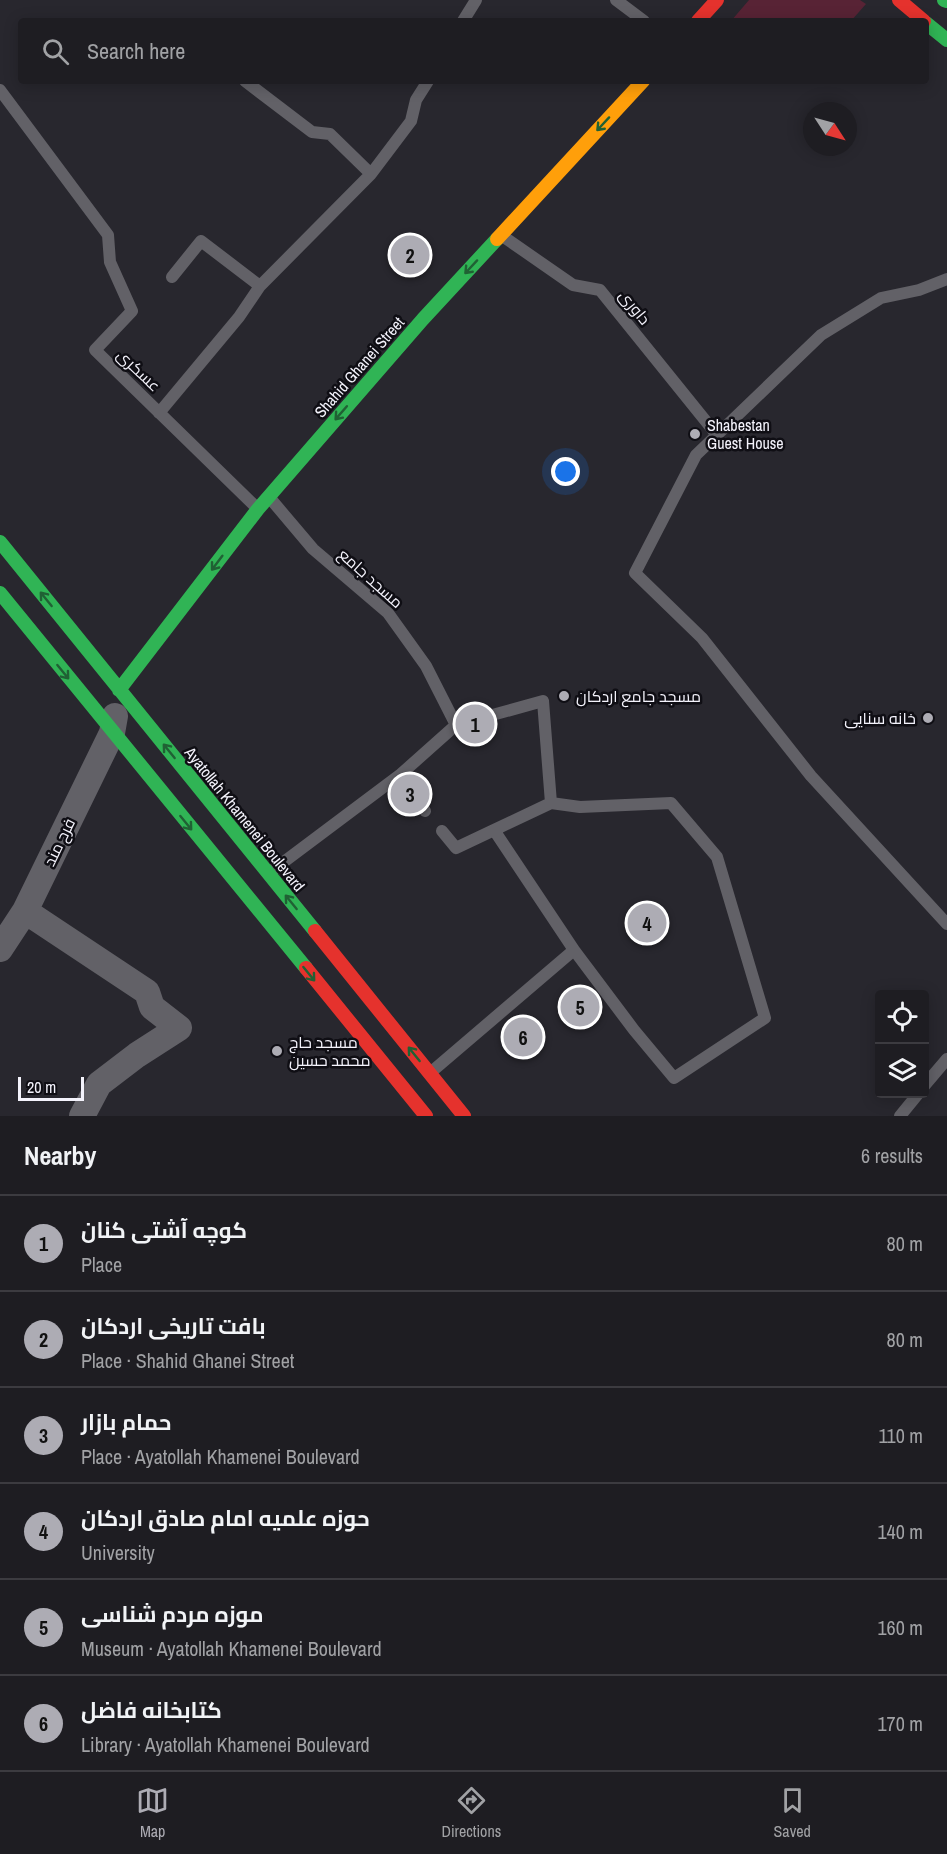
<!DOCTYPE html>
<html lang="en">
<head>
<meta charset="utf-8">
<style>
  body { margin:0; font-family:"Archivo Narrow",Cairo,sans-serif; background:#2b2a2f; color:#f1f3f6 }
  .controls { position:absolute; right:18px; bottom:18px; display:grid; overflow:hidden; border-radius:6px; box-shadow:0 3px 15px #0003 }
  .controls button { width:54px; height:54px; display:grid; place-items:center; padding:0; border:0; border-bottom:2px solid #3c3b40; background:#1e1d22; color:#f1f3f6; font:30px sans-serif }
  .compass { position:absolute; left:803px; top:102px; width:54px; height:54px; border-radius:50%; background:#1e1d22; box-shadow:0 3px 15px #0003; rotate:126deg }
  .scale { position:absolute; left:18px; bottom:15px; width:66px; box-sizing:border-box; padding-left:6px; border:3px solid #f4f3fc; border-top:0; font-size:16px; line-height:21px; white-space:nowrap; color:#f4f3fc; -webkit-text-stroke:4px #0f0e14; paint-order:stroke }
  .you { position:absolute; left:566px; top:472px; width:21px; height:21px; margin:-15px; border:4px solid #fff; border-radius:50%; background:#1a73e8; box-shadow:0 0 0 9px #1a73e833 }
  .badge { display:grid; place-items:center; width:39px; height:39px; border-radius:50%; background:#adacb4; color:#111; font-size:20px; font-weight:700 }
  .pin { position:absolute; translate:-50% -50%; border:3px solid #fff; box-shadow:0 2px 6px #0006 }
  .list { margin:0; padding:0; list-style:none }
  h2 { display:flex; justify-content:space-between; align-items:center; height:78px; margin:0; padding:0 24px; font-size:26px }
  h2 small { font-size:20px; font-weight:400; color:#a1a2a5 }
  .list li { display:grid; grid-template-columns:39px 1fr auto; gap:18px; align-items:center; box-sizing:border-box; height:96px; padding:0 24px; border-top:2px solid #3c3b40 }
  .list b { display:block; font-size:22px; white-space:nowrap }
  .list p { margin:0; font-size:20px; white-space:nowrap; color:#a1a2a5 }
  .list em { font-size:20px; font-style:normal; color:#a1a2a5 }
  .icon { flex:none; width:33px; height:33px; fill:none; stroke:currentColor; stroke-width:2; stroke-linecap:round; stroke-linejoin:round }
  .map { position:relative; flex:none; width:947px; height:1116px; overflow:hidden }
  .search { position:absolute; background:#1e1d22; box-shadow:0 3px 15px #0003; left:18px; right:18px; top:18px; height:66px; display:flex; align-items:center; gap:15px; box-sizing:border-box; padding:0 21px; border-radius:6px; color:#a1a2a5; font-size:22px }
  .sheet { height:654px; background:#1e1d22 }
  nav { display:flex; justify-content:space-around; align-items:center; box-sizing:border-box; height:84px; border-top:2px solid #3c3b40; background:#1e1d22; font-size:16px; color:#a1a2a5 }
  nav a { display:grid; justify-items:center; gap:3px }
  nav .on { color:#adacb4 }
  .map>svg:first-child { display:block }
  .green { fill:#582335 }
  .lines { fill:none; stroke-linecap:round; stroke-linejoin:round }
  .lane { stroke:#626167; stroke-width:12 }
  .street { stroke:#626167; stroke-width:26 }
  .fast { stroke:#30b455; stroke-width:14 }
  .slow { stroke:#ff9f0a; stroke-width:14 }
  .jam { stroke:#e5322d; stroke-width:14 }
  .oneway { stroke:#206134 }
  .poi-dot { fill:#adacb4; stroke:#0f0e14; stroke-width:2 }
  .labels { text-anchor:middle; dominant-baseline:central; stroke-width:5; stroke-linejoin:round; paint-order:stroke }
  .street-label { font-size:16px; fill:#f4f3fc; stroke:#0f0e14 }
  .poi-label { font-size:16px; fill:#f4f3fc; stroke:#0f0e14; text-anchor:start }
</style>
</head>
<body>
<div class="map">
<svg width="947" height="1116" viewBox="0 0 947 1116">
  <rect width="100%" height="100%" fill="#28272e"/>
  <path class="green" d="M749,0h111l6,4 -15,17h-120z"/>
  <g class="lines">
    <path class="lane" d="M616,0l28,21
      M463,21l13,-21
      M245,81l67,51 18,2 41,40
      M0,90l108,145 2,27 22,49 -37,39 162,158
      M501,235l72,50 27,5 117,145
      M172,277l29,-36 59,45 111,-112 40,-53 5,-21 12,-19
      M947,279l-28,11 -38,8 -60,37 -125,120 -61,118 67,65 109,138 136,148
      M159,413l80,-96 21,-31
      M269,497l44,52 75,64 38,53 30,59
      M401,774l55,-49 87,-24 8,102
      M442,831l14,17 38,-18
      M269,873l132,-99 24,37
      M430,1073l144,-123 60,80 40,48 91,-60 -48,-161 -46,-54 -91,4 -29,-4 -57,27 80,120
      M924,1086l23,-27
      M900,1116l18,-22"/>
    <path class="street" d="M25,911l122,81 5,15 27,21 -42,27 -38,29 -17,32
      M0,949l25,-38 87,-178 3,-17"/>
    <path class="fast" d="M944,0l3,1
      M926,23l21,17
      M0,542l315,389
      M0,593l306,375
      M119,690l139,-181 165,-190 74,-80"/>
    <path class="slow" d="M497,239l146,-158"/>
    <path class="jam" d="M899,0l25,21
      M698,21l19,-21
      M315,931l149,185
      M306,968l120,148"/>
  </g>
  <defs><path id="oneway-shaft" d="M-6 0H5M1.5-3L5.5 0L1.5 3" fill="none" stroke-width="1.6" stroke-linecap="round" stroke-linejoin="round" transform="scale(1.5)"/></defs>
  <g class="oneway">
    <use href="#oneway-shaft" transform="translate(603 124) rotate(133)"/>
    <use href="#oneway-shaft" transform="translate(471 267) rotate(133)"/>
    <use href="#oneway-shaft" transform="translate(341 413) rotate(131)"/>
    <use href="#oneway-shaft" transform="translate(217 563) rotate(127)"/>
    <use href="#oneway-shaft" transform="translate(46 599) rotate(-129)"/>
    <use href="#oneway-shaft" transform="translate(63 672) rotate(51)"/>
    <use href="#oneway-shaft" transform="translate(169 751) rotate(-129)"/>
    <use href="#oneway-shaft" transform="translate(186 823) rotate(51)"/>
    <use href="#oneway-shaft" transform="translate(291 902) rotate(-129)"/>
    <use href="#oneway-shaft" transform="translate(309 974) rotate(51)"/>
    <use href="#oneway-shaft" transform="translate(414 1054) rotate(-129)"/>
  </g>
  <g class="poi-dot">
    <circle cx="695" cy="434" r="6"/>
    <circle cx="564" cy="696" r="6"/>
    <circle cx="928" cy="718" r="6"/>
    <circle cx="277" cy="1051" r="6"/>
  </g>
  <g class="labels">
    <g class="street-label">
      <text transform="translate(635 307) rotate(51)">داوری</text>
      <text transform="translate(359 367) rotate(-49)">Shahid Ghanei Street</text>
      <text transform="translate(139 370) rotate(44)">عسکری</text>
      <text transform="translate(371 578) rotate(42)">مسجد جامع</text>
      <text transform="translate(245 819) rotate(51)">Ayatollah Khamenei Boulevard</text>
      <text transform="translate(59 842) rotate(-64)">فرح مند</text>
    </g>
    <g class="poi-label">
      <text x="707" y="425">Shabestan<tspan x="707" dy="18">Guest House</tspan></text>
      <text x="576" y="696">مسجد جامع اردکان</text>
      <text x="916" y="718" text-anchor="end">خانه سنایی</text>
      <text x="289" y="1042">مسجد حاج<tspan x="289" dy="18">محمد حسین</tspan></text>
    </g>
  </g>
</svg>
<div class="controls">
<button><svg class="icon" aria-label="locate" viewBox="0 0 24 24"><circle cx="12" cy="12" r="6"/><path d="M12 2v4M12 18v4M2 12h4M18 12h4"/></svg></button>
<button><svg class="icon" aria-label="layers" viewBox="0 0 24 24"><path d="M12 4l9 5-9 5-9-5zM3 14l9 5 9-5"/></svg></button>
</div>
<svg class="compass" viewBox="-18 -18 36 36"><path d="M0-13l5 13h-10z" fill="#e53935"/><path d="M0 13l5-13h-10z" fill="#a1a2a5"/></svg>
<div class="scale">20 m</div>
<div class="you"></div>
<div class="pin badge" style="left:475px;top:724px">1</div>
<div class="pin badge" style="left:410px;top:255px">2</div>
<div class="pin badge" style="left:410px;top:794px">3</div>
<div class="pin badge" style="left:647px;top:923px">4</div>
<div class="pin badge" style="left:580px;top:1007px">5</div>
<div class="pin badge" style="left:523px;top:1037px">6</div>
<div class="search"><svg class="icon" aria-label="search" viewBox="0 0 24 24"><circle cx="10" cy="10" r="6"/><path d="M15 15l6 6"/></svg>Search here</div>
</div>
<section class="sheet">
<h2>Nearby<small>6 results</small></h2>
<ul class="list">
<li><span class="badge">1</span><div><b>کوچه آشتی کنان</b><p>Place</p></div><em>80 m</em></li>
<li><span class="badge">2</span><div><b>بافت تاریخی اردکان</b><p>Place · Shahid Ghanei Street</p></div><em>80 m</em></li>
<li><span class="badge">3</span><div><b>حمام بازار</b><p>Place · Ayatollah Khamenei Boulevard</p></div><em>110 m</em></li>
<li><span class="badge">4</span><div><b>حوزه علمیه امام صادق اردکان</b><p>University</p></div><em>140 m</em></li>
<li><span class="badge">5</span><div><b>موزه مردم شناسی</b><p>Museum · Ayatollah Khamenei Boulevard</p></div><em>160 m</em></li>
<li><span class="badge">6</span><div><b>کتابخانه فاضل</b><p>Library · Ayatollah Khamenei Boulevard</p></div><em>170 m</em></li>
</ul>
</section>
<nav>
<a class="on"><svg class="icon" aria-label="map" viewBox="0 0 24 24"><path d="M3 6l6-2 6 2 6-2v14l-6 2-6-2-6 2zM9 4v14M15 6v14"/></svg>Map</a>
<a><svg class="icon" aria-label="directions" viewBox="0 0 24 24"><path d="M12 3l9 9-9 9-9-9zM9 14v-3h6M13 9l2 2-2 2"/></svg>Directions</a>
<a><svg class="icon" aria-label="saved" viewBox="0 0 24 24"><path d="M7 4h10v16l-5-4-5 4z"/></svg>Saved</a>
</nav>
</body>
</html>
